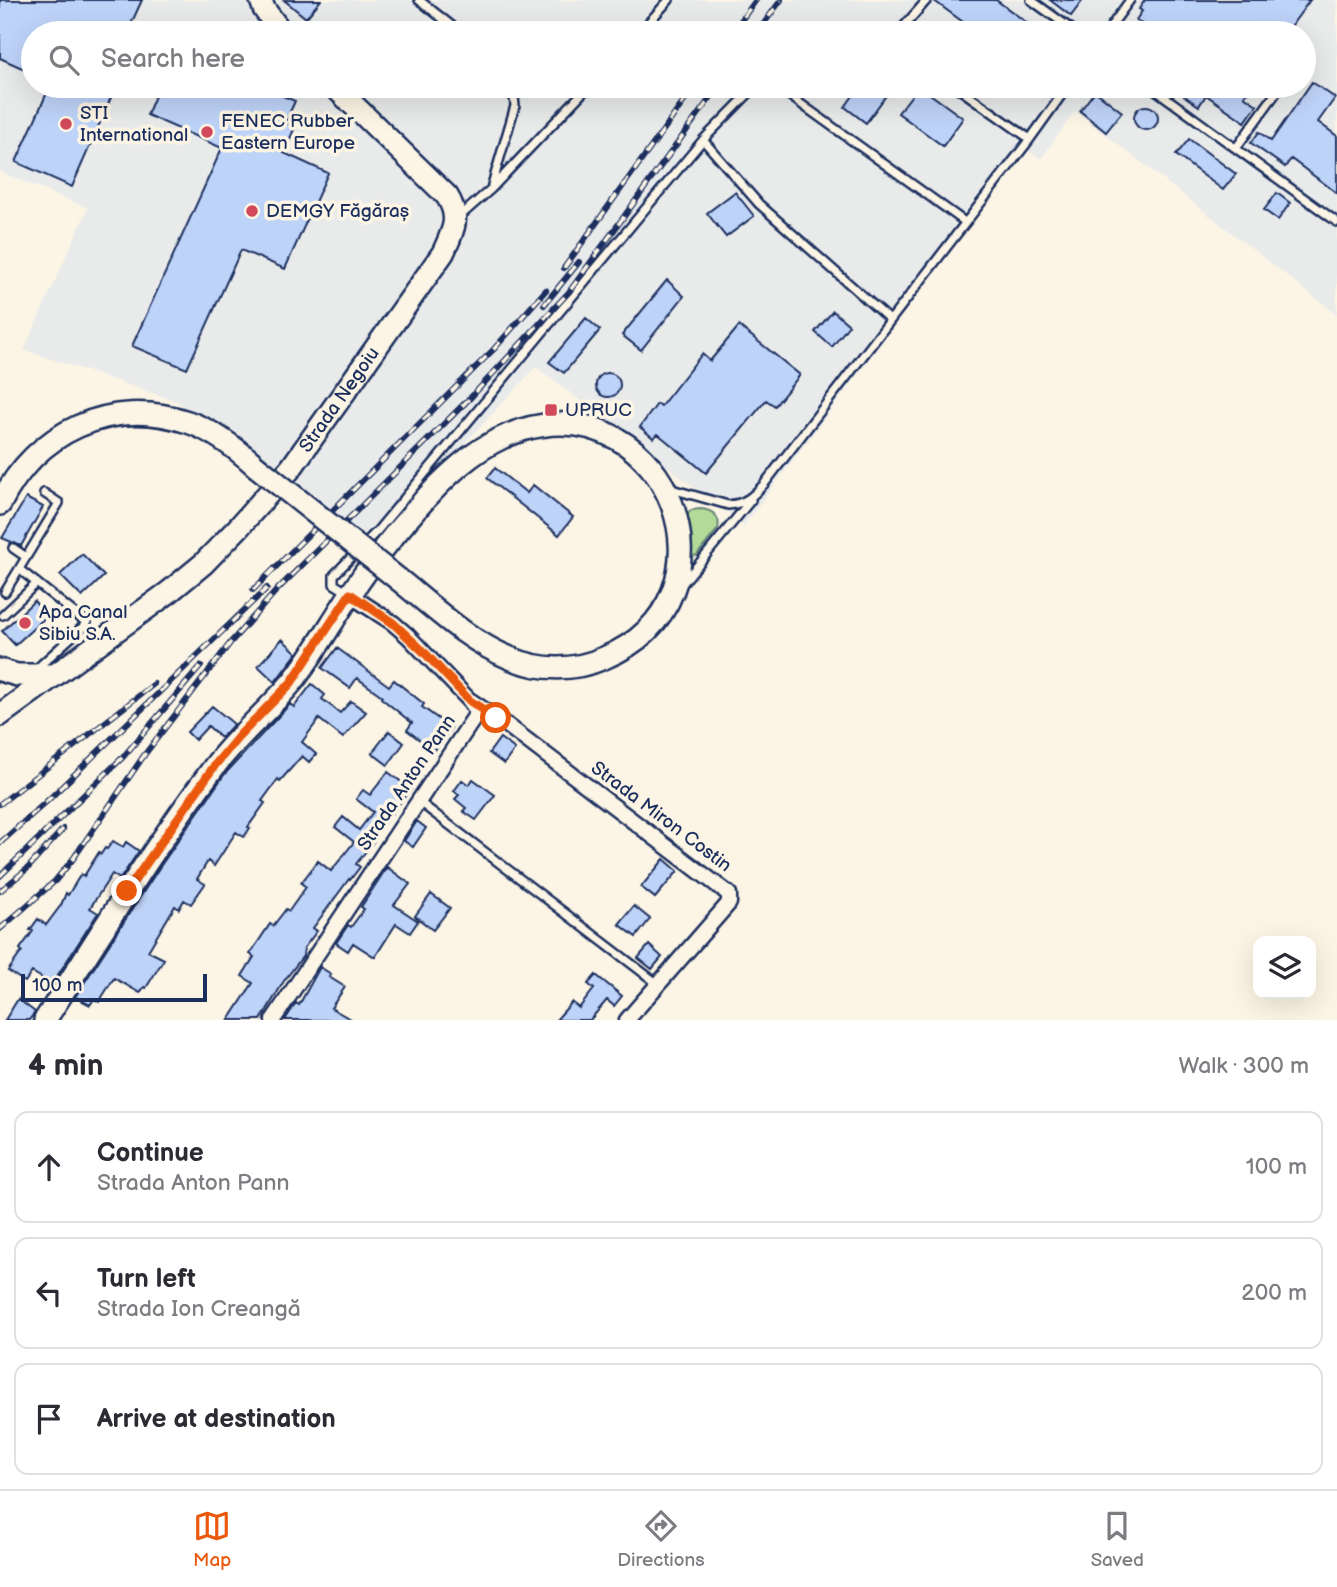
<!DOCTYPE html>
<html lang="en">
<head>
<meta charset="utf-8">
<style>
  body { margin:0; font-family:"Balsamiq Sans",sans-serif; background:#f7f7f7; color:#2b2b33 }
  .controls { position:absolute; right:21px; bottom:21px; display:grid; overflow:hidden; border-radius:14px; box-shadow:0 7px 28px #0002 }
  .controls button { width:63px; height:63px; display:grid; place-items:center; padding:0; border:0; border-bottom:2px solid #e1e1e2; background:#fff; color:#2b2b33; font:35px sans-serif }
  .scale { position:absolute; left:21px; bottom:18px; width:186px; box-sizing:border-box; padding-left:7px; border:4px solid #1b2f5e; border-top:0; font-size:19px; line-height:24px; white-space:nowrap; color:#1b2f5e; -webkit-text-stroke:5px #fcf5e5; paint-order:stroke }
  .stop { position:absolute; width:21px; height:21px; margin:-16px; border:5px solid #ea580c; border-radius:50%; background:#fff }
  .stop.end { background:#ea580c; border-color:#fff; box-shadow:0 2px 7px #0008 }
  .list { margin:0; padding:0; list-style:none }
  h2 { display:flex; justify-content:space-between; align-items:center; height:91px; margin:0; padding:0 28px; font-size:30px }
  h2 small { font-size:23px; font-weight:400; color:#7c7c81 }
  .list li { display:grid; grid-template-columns:46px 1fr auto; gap:21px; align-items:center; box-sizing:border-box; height:112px; margin:0 14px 14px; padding:0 14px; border:2px solid #e1e1e2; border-radius:14px }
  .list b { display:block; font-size:26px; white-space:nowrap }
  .list p { margin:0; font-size:23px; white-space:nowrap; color:#7c7c81 }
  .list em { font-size:23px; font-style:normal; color:#7c7c81 }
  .icon { flex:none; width:38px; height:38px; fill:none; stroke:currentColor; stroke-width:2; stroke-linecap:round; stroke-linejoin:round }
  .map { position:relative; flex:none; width:1337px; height:1020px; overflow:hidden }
  .search { position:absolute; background:#fff; box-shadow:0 7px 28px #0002; left:21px; right:21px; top:21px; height:77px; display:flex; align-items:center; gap:18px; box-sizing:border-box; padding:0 24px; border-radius:38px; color:#7c7c81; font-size:26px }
  .sheet { height:469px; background:#fff }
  nav { display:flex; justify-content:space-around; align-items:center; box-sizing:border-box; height:98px; border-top:2px solid #e1e1e2; background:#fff; font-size:19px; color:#7c7c81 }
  nav a { display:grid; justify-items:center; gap:4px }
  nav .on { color:#ea580c }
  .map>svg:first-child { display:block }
  .built { fill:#e9ebeb; fill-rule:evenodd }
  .green { fill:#b3db97; stroke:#67857a; stroke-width:2 }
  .building { fill:#bed3f8; stroke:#1b2f5e; stroke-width:2 }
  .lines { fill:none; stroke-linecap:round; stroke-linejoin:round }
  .service-casing { stroke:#1b2f5e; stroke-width:12 }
  .minor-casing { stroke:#1b2f5e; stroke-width:19 }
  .secondary-casing { stroke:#1b2f5e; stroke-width:26 }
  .service { stroke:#fcf5e5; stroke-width:7 }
  .minor { stroke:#fcf5e5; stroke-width:14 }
  .secondary { stroke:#fcf5e5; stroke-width:21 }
  .rail-casing { stroke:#1b2f5e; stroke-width:6 }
  .rail { stroke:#fcf5e5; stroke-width:3.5; stroke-dasharray:10; stroke-linecap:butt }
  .secondary-bridge-casing { stroke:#1b2f5e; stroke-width:26; stroke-linecap:butt }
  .secondary-bridge { stroke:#fcf5e5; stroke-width:21 }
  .route { stroke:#ea580c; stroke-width:9 }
  .poi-dot { fill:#d1495b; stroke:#fcf5e5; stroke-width:2.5 }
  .labels { text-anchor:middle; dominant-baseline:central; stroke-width:7; stroke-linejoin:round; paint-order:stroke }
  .poi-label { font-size:19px; fill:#1b2f5e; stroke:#fcf5e5; text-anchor:start }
  .street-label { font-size:19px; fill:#1b2f5e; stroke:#fcf5e5 }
</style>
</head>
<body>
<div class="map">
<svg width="1337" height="1020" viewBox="0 0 1337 1020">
  <rect width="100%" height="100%" fill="#fcf5e5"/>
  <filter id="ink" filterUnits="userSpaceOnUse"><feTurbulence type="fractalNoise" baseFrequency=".0143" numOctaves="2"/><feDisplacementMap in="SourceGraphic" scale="14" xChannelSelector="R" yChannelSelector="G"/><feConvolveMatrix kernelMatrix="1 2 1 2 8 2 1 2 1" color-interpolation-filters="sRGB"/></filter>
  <g filter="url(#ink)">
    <path class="built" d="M0,0h1337v312l-1,2 -261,-203 -34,48 -14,-9 -283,375 -208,-158 -163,175 -105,-79 -92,-62 -152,-51 64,-142 -88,-36zM33,33h1271v53h-1271z"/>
    <path class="green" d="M701,509c12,1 20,8 17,20l-21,26 -4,1 -5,-3 -3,-36 6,-7z"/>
    <path class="building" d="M0,0h142l-15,33h-94v40l-33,-15z
      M284,0h37l-15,18z
      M933,0h63l45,33h-63z
      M1050,0h33l-12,16z
      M1145,0h165l-24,33h-149l6,-8 -7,-5 6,-9 -3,-2z
      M1312,82l23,16 -17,24 19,14v57l-46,-34 -6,8 -34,-24 8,-11 12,9z
      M50,86h66l-44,101 -56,-25z
      M159,86h100l36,15 -10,22 10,4 -11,26 44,20 -43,96 -44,-19 -54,119 -55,-23 90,-198 -75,-33z
      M860,86h33l-27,37 -21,-16z
      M919,86l44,32 -20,28 -45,-33z
      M1170,86h82l-8,10 13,9 -12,17 -39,-27 -7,11z
      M1095,91l27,21 -16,20 -26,-21z
      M1134 118a12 12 0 1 1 24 0a12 12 0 1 1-24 0Z
      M1189,139l47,35 -13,16 -47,-35z
      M735,192l19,24 -28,21 -19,-24z
      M1277,193l13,10 -12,17 -14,-10z
      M667,280l17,16 -43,54 -19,-15z
      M833,311l16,14 -17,22 -17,-15z
      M586,318l14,12 -36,43 -15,-11z
      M739,326l61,49 -25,31 -9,-6 -60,73 -48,-39 -5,4 -13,-11 17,-23 4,2 41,-52 8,7z
      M596 385a12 12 0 1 1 24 0a12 12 0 1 1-24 0Z
      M495,468l32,25 6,-8 40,32 -14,18 -72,-57z
      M26,498l17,9 -22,39 -19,-8z
      M82,554l22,22 -22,21 -22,-22z
      M34,601l13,15 -32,29 -13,-14z
      M282,639l15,14 -22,29 -17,-16z
      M337,648l52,38 5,-6 30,24 -2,3 29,21 -17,23 -27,-21 5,-7 -31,-25 1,-2 -25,-18 -7,10 -28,-20z
      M312,684l13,11 -3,4 18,14 11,-12 15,11 -23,26 -24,-19 -17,23 14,12 -7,8 -7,-6 -22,25 -2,-2 -16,22 3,2 -17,24 2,1 -6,9 -8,-5 -22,34 -6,-5 -11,18 8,5 -14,20 -7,-4 -5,9 -4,-3 -27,45 16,8 -18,29 -2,-1 -4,6 -26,-15 -15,24 -5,-3 -4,6 -15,-8 84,-129 65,-93 66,-71 4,3z
      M212,706l22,18 -13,14 -13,-12 -13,14 -8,-8z
      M389,731l15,12 -16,22 -16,-12z
      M500,738l15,11 -11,15 -15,-11z
      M388,772l23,17 -40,50 3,2 -18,23 4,3 -10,13 -1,-1 -36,49 4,3 -13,17 -1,8 -19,25 -23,39h-32l24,-37 -11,-7 12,-19 -4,-3 20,-30 3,2 13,-17 3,2 17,-24 -5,-4 17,-22 13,10 23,-29 -19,-15 8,-10 16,13 14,-18 -17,-13 7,-9 7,5z
      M473,779l22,16 -19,25 -13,-9 3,-3 -11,-9 4,-4 -5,-4 8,-11 7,5z
      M417,821l9,7 -13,19 -9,-6z
      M113,841l10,6 3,-5 13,9 -19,28 -8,-5 -22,34 8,5 -46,71 -20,-12 -7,10 -17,-11 14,-20 -2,-2 13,-18 -3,-1 8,-11 8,6 15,-20 5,-12 2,2 13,-21 3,2 15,-24 2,2 4,-6 2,1z
      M664,859l14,12 -23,27 -14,-11z
      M387,867l23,17 -16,21 24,16 -8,12 -14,-9 -21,33 -22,-14 -5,8 -12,-8 12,-18 3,2 13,-18 -3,-2z
      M431,894l19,14 -17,22 -18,-14z
      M634,906l16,13 -14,18 -17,-13z
      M649,945l13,12 -10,12 -14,-11z
      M320,967l11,7 -2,3 16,10 -14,21 21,12h-67l11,-17 3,2z
      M596,975l26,21 -8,10 -7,-6 -17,20h-34l16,-18 7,6 15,-19 -6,-5z
      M18,999l17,13 -1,2 -5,6h-24z"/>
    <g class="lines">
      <g class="service-casing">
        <path id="service" d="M419,0l42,33
          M1031,0l46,33
          M639,33l30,-33
          M828,33l20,-5 26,5
          M898,33l29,-33
          M1106,33l24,-33
          M776,86l189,136
          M955,86l75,53 38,-53
          M1150,86l187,136
          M703,140l56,64 131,116
          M1236,148l45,-62
          M492,185l23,-79 -2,-20
          M459,217l32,-28 98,-103
          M668,488l60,17c18,-1 26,-10 37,-22l265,-344
          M13,548l13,9
          M679,588l72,-88
          M5,592l14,-23
          M347,592l-13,-8v-9l44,-45 263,-316 62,-74 53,-54
          M3,615l34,-32
          M34,671l53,-48 -68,-54 40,-66 -15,-10
          M418,801l240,183"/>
      </g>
      <g class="minor-casing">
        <path id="minor" d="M471,701l37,25 221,168v9l-102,117
          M273,1020l203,-305 -1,-6 -5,-8 -62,-65 -15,-13 -43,-28"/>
      </g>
      <g class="secondary-casing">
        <g id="secondary">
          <path d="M261,0l3,9 18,24"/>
          <path d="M0,504c36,-72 110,-108 188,-82 26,9 48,26 68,44"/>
          <path d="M0,670l17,5h38"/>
          <path id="s1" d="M0,715l169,-123 34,-28 35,-36 53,-60 152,-215c10,-22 18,-35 4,-57l-113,-110"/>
          <path d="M45,1020c55,-85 108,-172 169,-253 23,-31 54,-56 79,-86 21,-27 38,-58 57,-86 23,-35 49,-67 77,-98 27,-29 56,-55 95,-67 146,-44 227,168 82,228 -30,13 -63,13 -94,0 -42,-17 -77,-51 -112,-79"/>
        </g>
      </g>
      <use href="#service" class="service"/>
      <use href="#minor" class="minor"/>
      <use href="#secondary" class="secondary"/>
      <g class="rail-casing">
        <path id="rail" d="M732,33l24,-33
          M757,33l24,-33
          M564,268l131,-182
          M544,305l35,-43
          M253,590l241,-241 52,-59
          M0,804l154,-120
          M0,843l46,-41 221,-214
          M0,876l123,-119 78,-91
          M0,891l27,-22 36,-40
          M0,929l55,-48 18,-22 72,-105 86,-112 45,-51 196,-195 97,-104 150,-206"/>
      </g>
      <use href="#rail" class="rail"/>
      <g class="secondary-bridge-casing">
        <path id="secondary-bridge" d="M256,466l142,113"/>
      </g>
      <use href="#secondary-bridge" class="secondary-bridge"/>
    </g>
  </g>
  <g class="lines" filter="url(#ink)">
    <path class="route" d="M127,891l88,-126 24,-29 52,-53 59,-89 43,29 31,29 46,49 26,17"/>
  </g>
  <g class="poi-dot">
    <circle cx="66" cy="124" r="7"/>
    <circle cx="207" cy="132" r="7"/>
    <circle cx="252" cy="211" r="7"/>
    <rect x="544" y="403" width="14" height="14" rx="3.5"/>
    <circle cx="25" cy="623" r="7"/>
  </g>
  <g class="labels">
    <g class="poi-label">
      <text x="80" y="113">STI<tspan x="80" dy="22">International</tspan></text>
      <text x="221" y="121">FENEC Rubber<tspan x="221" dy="22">Eastern Europe</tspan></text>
      <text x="266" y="211">DEMGY Făgăraș</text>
      <text x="565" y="410">UPRUC</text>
      <text x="39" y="612">Apa Canal<tspan x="39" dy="22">Sibiu S.A.</tspan></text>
    </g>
    <g class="street-label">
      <text stroke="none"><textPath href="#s1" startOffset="467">Strada Negoiu</textPath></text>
      <text transform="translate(407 783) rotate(-56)">Strada Anton Pann</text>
      <text transform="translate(661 817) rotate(37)">Strada Miron Costin</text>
    </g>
  </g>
</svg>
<div class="controls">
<button><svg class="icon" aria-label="layers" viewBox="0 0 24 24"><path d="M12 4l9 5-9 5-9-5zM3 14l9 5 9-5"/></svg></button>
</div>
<div class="scale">100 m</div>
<div class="stop" style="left:496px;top:718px"></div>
<div class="stop end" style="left:127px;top:891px"></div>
<div class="search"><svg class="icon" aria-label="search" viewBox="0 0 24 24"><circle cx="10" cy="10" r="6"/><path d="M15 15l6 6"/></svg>Search here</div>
</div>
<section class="sheet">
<h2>4 min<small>Walk · 300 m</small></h2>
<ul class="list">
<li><svg class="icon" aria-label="ahead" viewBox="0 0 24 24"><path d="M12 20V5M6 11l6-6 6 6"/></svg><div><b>Continue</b><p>Strada Anton Pann</p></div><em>100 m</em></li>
<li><svg class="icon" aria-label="left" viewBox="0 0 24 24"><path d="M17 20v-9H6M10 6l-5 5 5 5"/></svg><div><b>Turn left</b><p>Strada Ion Creangă</p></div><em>200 m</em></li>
<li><svg class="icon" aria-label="arrive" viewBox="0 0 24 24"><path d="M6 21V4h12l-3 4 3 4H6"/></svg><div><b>Arrive at destination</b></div></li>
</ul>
</section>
<nav>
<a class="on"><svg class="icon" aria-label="map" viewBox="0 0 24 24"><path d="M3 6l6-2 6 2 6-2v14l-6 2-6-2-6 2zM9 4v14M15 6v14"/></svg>Map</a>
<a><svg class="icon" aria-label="directions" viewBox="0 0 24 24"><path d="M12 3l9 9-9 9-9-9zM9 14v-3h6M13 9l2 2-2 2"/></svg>Directions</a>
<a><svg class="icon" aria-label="saved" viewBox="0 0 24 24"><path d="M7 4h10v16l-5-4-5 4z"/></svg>Saved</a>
</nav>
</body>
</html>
